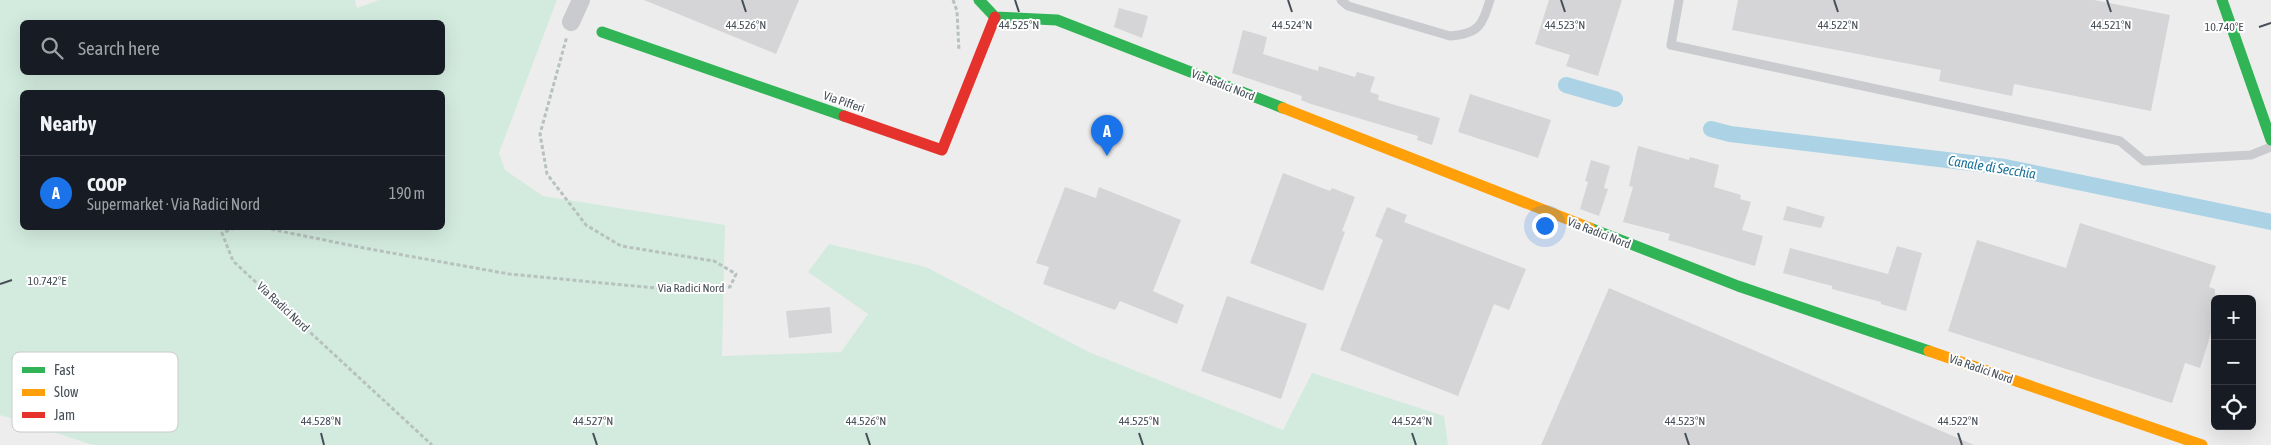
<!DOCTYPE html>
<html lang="en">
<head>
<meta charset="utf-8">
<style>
  body { margin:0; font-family:"Asap Condensed",sans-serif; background:#20242c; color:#f1f3f6 }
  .controls { position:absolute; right:15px; bottom:15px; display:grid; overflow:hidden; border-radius:8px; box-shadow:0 5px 20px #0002 }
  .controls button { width:45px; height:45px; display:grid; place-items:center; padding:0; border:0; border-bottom:1px solid #363941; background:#171b24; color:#f1f3f6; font:25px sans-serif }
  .you { position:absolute; left:1544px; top:225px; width:18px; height:18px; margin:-12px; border:4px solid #fff; border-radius:50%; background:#1a73e8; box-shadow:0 0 0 8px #1a73e833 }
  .badge { display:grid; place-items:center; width:32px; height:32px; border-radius:50%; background:#1a73e8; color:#fff; font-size:16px; font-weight:700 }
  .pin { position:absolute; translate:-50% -41px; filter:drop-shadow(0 1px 2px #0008) }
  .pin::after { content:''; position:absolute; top:26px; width:18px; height:15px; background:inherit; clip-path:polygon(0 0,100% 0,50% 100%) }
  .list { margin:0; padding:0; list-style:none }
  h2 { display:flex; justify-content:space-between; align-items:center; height:65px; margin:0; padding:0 20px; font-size:21px }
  h2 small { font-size:16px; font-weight:400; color:#9ea1a6 }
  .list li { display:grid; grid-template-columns:32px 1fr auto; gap:15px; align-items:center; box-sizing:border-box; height:75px; padding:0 20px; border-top:1px solid #363941 }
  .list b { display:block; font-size:19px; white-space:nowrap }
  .list p { margin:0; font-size:16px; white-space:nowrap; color:#9ea1a6 }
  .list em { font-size:16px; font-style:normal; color:#9ea1a6 }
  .icon { flex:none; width:28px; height:28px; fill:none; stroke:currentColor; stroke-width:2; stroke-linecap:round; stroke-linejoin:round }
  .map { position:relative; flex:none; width:2271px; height:445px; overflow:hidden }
  .search { position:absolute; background:#171b24; box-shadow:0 5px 20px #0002; left:20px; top:20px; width:425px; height:55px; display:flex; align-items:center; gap:12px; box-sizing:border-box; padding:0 18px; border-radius:8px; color:#9ea1a6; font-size:19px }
  .panel { position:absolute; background:#171b24; box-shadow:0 5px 20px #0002; left:20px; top:90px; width:425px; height:140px; border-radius:8px }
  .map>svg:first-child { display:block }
  .green { fill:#d3ebdf; fill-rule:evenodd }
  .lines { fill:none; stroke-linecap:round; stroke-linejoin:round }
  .canal { stroke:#abd3e5; stroke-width:16 }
  .building { fill:#d5d5d7 }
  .path { stroke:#b7c2bf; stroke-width:3; stroke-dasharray:4 2.5; stroke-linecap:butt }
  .lane { stroke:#c9cbce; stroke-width:9 }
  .street { stroke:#c9cbce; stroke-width:18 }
  .fast { stroke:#30b455; stroke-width:11 }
  .slow { stroke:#ff9f0a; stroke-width:11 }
  .jam { stroke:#e5322d; stroke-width:11 }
  .ticks { fill:none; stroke:#464e57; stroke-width:2 }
  .labels { text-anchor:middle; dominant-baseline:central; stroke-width:4; stroke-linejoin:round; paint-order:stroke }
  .street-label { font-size:12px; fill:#464e57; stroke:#fff }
  .water-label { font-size:14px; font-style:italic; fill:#197097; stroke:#fff }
  .key { fill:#fff; stroke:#c8cacd; stroke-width:1 }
  .key-label { font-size:14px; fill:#464e57 }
  .ticks-label { font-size:12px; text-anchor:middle; fill:#464e57; stroke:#fff; stroke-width:4; stroke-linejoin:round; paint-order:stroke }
</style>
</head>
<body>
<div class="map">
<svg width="2271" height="445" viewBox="0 0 2271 445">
  <rect width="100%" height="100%" fill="#eeeded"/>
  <path class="green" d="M0,0h355l2,8 22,-8h178l-58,153 6,17 38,26 182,29 -3,131 119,-4 27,-38 -60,-42 21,-28 97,23 163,85 194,78 29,-57 132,43 4,29h-1355l-93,-30zM22,22h420v50h-420zM22,92h420v136h-420z"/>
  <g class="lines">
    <path class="canal" d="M1566,85l49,14
      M1711,129l19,5 275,33 266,55"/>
  </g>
  <path class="building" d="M644,0h155l-23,54z
    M1549,0h73l-24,76 -32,-10 4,-11 -35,-11z
    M1738,0h356l76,15 -19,96 -137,-27 -2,12 -73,-15 2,-11 -209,-40z
    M1119,8l29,8 -6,22 -28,-11z
    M1243,30l24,7 -4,17 55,17 1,-5 36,11 2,-5 18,5 -5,15 9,3 -1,5 62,18 -8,27 -15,-5 1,-4 -107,-32 -10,-4 1,-4 -70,-23z
    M1470,94l81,26 -13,38 -80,-26z
    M1638,146l51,14 1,-3 29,8 -5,22 27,8 -1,4 11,3 -9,28 21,6 -8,30 -87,-26 2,-6 -47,-12 10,-35 -4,-1z
    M1591,160l19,6 -6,22 4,1 -9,27 -19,-7 8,-27 -3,-1z
    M1283,173l47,18 2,-3 23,9 -13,34 3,1 -22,59 -73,-28z
    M1065,187l31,11 3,-11 82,33 -28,71 31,14 -7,19 -57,-23 -5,9 -72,-26 6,-17 -13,-4z
    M1787,206l38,11 -4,11 -38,-8z
    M1387,207l20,8 -3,7 122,47 -17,41 -15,-6 -36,92 -118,-46 43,-110 -8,-4z
    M2080,223l136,43 -7,21 6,2v28l-7,26 -8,25 -15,-5 -13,40 -224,-72 29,-91 89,28z
    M1897,246l25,7 -16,58 -25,-7v-2l-49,-13v-3l-49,-13 7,-25 98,26z
    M1609,288l365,157h-433z
    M1227,296l80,28 -26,75 -80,-28z
    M830,307l2,26 -43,5 -3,-27z"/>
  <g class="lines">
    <path class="path" d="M953,0l4,11 2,40
      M235,228l-13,5 11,28 199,184
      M265,228l99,20 145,26 157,15 64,-2 6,-13 -22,-13 -93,-15 -35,-21 -39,-51 -7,-40 27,-98"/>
    <path class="lane" d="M1341,0l7,6 102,30c29,-2 32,-11 40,-36
      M1679,0l-8,45 449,96 24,20 107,-6 20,-8"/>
    <path class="street" d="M571,22l10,-22"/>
    <path class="fast" d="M979,0l16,17 62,3 226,88
      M2222,0l49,140
      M602,32l242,84
      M1590,228l148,58 191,65"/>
    <path class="slow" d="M1283,108l307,120
      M1929,351l273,94"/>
    <path class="jam" d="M844,116l98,34 53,-133"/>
  </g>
  <path class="ticks" d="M742,0l4,12M1015,0l4,12M1288,0l4,12M1561,0l4,12M1834,0l4,12M2107,0l4,12M2259,27l12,-4M0,284l12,-4M321,433l3,12M593,433l4,12M866,433l4,12M1139,433l4,12M1412,433l4,12M1685,433l4,12M1958,433l4,12"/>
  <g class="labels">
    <g class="street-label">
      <text transform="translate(1223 85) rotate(21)">Via Radici Nord</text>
      <text transform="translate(844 102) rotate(19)">Via Pifferi</text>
      <text transform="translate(1599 233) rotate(21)">Via Radici Nord</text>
      <text x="691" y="288">Via Radici Nord</text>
      <text transform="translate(283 307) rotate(43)">Via Radici Nord</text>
      <text transform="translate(1981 369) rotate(19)">Via Radici Nord</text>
    </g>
    <g class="water-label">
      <text transform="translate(1992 167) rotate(9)">Canale di Secchia</text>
    </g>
  </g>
  <rect x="12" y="352" width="166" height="80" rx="8" class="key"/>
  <rect x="22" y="367" width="23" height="6" fill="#30b455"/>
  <rect x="22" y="389" width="23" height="7" fill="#ff9f0a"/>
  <rect x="22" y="412" width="23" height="6" fill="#e5322d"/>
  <g class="key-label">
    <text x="54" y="375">Fast</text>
    <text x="54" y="397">Slow</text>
    <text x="54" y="420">Jam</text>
  </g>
  <g class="ticks-label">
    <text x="746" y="29">44.526°N</text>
    <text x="1019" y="29">44.525°N</text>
    <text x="1292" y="29">44.524°N</text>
    <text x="1565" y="29">44.523°N</text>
    <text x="1838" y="29">44.522°N</text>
    <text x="2111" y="29">44.521°N</text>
    <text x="2224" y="31">10.740°E</text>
    <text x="47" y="285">10.742°E</text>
    <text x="321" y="425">44.528°N</text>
    <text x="1412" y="425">44.524°N</text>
    <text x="1685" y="425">44.523°N</text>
    <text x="1958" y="425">44.522°N</text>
    <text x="593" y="425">44.527°N</text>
    <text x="866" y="425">44.526°N</text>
    <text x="1139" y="425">44.525°N</text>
  </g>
</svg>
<div class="controls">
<button>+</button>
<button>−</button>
<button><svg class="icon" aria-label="locate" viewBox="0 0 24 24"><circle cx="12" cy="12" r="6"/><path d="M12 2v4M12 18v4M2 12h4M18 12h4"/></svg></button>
</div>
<div class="you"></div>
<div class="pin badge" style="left:1107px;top:156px">A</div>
<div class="search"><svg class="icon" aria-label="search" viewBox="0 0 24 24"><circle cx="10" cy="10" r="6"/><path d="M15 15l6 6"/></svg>Search here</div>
<section class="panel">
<h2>Nearby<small></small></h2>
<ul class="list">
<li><span class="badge">A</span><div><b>COOP</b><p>Supermarket · Via Radici Nord</p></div><em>190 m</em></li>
</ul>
</section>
</div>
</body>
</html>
